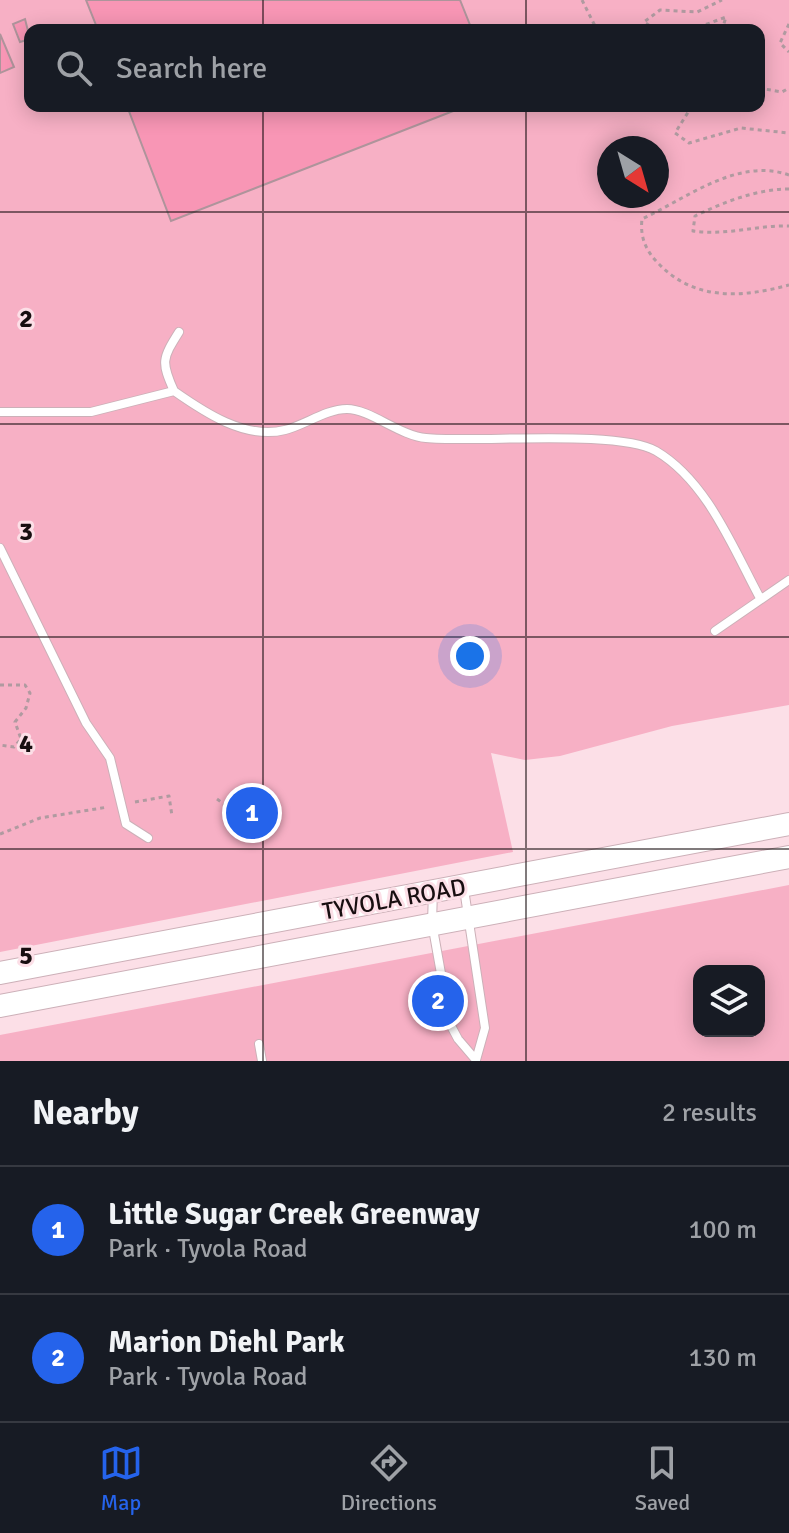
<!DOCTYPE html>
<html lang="en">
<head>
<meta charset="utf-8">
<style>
  body { margin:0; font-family:Signika,sans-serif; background:#20242c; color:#f1f3f6 }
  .controls { position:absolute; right:24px; bottom:24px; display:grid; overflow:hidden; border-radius:16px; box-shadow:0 4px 20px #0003 }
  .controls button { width:72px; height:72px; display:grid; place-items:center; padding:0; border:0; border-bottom:2px solid #363941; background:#171b24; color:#f1f3f6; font:40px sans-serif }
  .compass { position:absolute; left:597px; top:136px; width:72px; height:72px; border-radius:50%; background:#171b24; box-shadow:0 4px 20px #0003; rotate:143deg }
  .you { position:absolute; left:470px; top:656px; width:28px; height:28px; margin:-20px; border:6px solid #fff; border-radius:50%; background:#1a73e8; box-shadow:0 0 0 12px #1a73e833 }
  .badge { display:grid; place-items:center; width:52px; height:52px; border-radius:50%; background:#2563eb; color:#fff; font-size:26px; font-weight:700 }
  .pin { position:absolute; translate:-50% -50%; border:4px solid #fff; box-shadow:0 2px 8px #0006 }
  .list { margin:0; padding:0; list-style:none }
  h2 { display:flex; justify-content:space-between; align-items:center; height:104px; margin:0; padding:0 32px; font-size:34px }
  h2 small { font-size:26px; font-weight:400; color:#9ea1a6 }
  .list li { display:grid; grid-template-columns:52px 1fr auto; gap:24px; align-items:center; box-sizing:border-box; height:128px; padding:0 32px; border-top:2px solid #363941 }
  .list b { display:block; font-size:30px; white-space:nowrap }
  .list p { margin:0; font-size:26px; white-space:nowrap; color:#9ea1a6 }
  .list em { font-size:26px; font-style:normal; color:#9ea1a6 }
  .icon { flex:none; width:44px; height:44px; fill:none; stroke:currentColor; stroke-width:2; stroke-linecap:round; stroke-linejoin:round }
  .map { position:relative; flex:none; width:789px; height:1061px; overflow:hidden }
  .search { position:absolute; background:#171b24; box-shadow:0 4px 20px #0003; left:24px; right:24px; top:24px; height:88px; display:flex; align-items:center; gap:20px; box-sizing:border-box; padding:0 28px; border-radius:16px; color:#9ea1a6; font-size:30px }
  .sheet { height:360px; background:#171b24 }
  nav { display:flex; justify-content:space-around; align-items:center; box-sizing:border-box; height:112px; border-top:2px solid #363941; background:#171b24; font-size:22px; color:#9ea1a6 }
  nav a { display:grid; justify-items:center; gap:4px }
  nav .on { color:#2563eb }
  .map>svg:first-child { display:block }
  .green { fill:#f7b0c5; fill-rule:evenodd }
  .building { fill:#f896b5; stroke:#ae949b; stroke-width:2 }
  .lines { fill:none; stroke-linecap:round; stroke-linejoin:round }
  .lane-casing { stroke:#ccb0b8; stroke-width:10 }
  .secondary-casing { stroke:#ccb0b8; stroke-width:24 }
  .path { stroke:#b09aa0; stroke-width:3; stroke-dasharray:4 4; stroke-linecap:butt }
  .lane { stroke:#fff; stroke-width:8 }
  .secondary { stroke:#fff; stroke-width:22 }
  .grid { fill:none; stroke:#170e10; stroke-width:2; stroke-opacity:0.55 }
  .labels { text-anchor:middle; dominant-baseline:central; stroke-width:6; stroke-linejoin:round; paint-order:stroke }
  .street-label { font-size:24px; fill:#170e10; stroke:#fcdfe7 }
  .grid-label { font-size:26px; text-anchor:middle; font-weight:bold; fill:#170e10; stroke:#fcdfe7; stroke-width:6; stroke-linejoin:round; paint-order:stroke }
</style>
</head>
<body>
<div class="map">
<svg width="789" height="1061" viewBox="0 0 789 1061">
  <rect width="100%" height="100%" fill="#fcdfe7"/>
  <path class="green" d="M0,0h789v705l-117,21 -112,30 -35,4 -34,-7 22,99 -513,100zM30,30h729v76h-729zM609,148h48v48h-48z
    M789,885v176h-789v-26zM699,971h60v60h-60z"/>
  <path class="building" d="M86,0h374l12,30h-374z
    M25,19l5,20 -10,3 -7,-18z
    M0,34l14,33 -14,6z
    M127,106h339l-295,115z"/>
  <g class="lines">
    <g class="lane-casing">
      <path id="lane" d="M174,391c-13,-29 -12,-32 5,-59
        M0,412h91l83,-21c30,21 71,49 111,39 20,-5 41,-21 62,-21 23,0 53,27 79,29 52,5 191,-9 230,13 51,30 77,97 104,147
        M0,548l86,175 24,35 16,66 22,14
        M715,631l74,-51
        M433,891l-1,32 18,101 8,15 18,21 9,-32 -21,-139
        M259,1044l3,17"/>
    </g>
    <g class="secondary-casing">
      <path id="secondary" d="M0,973l789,-149
        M0,1006l789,-149"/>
    </g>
    <path class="path" d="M582,0l15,30
      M789,24l-9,19 9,9
      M656,30l-12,-8 16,-12 37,2 25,-12
      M691,30l35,-13 -4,13
      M759,88l23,4 7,-4
      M692,106l-17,27 14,10 52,-15 48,5
      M789,175c-51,-18 -102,23 -147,44 -2,17 3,31 16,44 36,38 83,35 131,22
      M789,189c-32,0 -65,13 -94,27l-2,15c33,5 63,-6 96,-5
      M0,685h25l5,8 -4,15 -11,14 6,17 -7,8 -14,-2
      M240,795l31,22
      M217,799l31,23
      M135,802l34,-6 3,20
      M0,834l40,-16 68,-11"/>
    <use href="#lane" class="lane"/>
    <use href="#secondary" class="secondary"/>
  </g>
  <path class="grid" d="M263,0v30M526,0v30M263,106v955M526,106v955M0,212h789M0,424h789M0,637h789M0,849h789"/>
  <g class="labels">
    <g class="street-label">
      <text transform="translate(394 899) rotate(-10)">TYVOLA ROAD</text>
    </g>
  </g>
  <g class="grid-label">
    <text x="26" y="327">2</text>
    <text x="26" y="540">3</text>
    <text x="26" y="752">4</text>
    <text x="26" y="964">5</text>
  </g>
</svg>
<div class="controls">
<button><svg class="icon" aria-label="layers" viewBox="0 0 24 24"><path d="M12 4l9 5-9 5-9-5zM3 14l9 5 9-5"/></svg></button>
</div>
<svg class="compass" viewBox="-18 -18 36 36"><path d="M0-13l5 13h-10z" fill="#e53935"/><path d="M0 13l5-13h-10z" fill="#9ea1a6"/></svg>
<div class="you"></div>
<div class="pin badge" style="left:252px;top:813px">1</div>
<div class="pin badge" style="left:438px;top:1001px">2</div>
<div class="search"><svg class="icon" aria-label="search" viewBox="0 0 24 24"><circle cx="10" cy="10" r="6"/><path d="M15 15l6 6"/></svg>Search here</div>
</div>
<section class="sheet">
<h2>Nearby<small>2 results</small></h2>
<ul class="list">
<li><span class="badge">1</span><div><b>Little Sugar Creek Greenway</b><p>Park · Tyvola Road</p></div><em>100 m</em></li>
<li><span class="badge">2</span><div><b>Marion Diehl Park</b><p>Park · Tyvola Road</p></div><em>130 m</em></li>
</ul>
</section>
<nav>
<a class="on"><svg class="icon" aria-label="map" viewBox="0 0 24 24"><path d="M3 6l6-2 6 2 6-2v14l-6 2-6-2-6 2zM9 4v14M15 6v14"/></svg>Map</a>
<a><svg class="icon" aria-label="directions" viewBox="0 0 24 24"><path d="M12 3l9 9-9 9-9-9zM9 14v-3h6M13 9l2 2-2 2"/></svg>Directions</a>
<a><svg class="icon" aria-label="saved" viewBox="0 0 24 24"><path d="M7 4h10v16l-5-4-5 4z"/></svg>Saved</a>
</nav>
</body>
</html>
